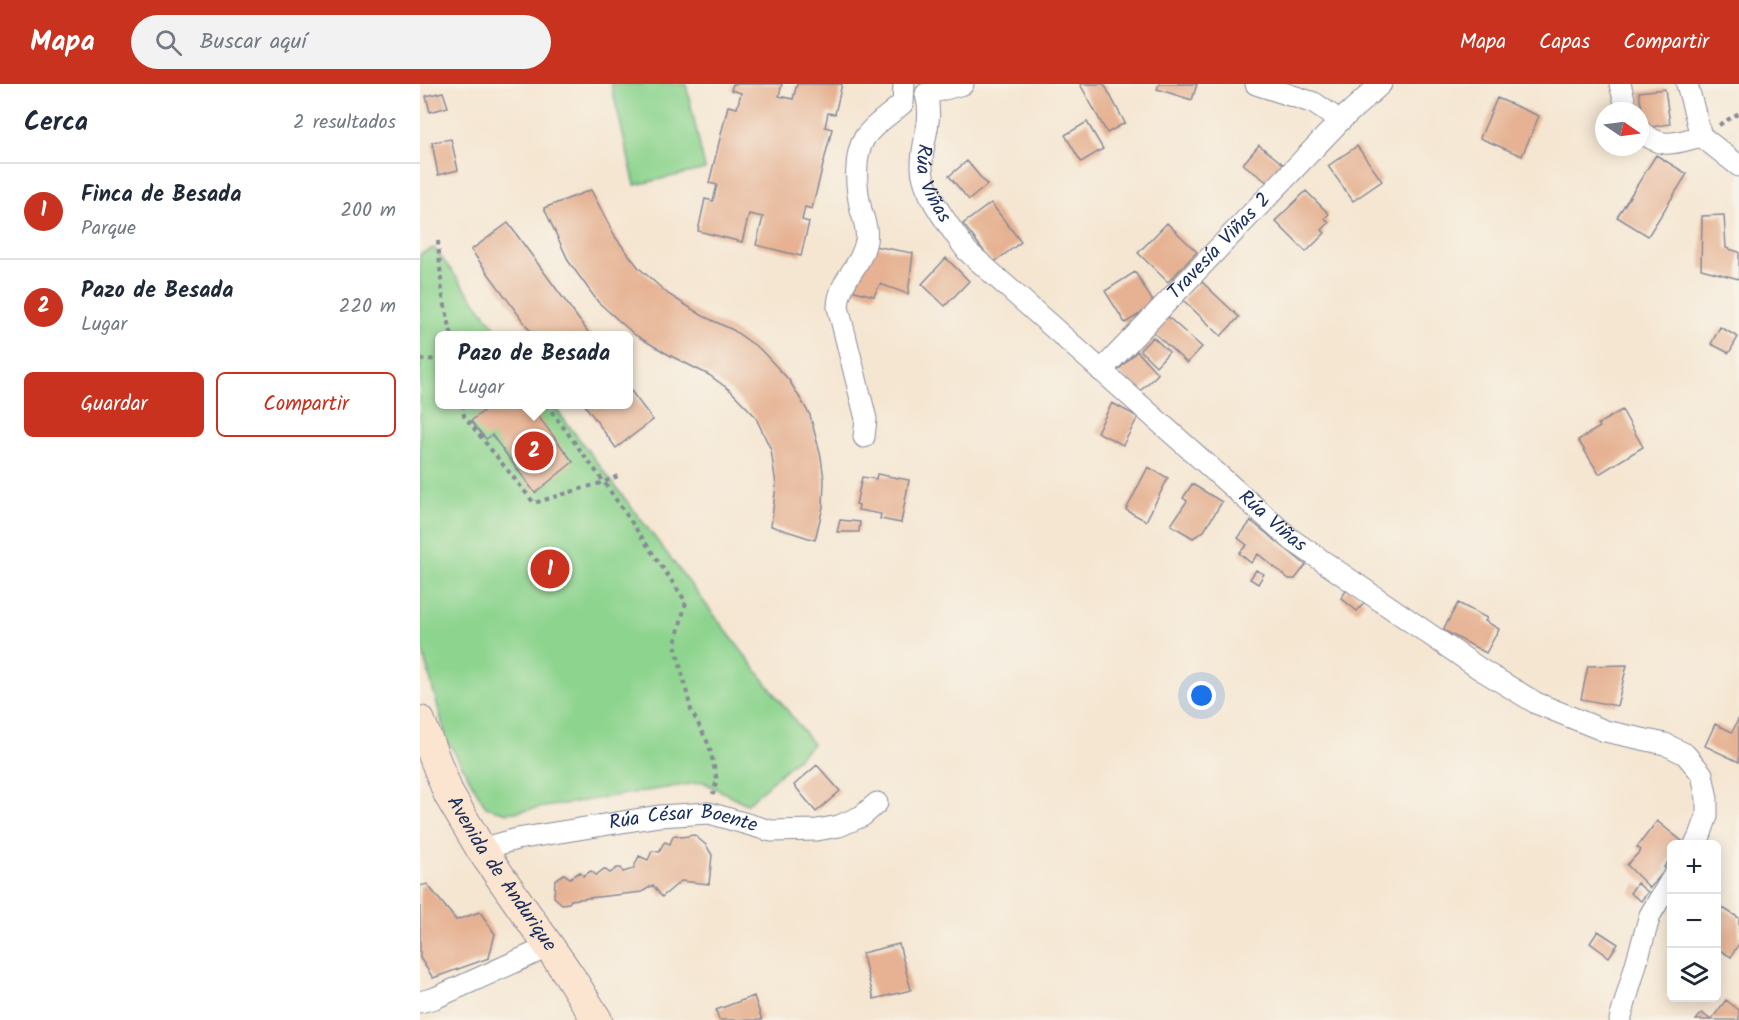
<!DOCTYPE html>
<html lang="es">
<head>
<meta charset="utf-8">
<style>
  body { margin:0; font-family:Kalam,sans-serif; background:#f2f2f3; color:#1f2937 }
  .controls { position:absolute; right:18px; bottom:18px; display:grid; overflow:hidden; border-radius:9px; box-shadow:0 3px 15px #0003 }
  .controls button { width:54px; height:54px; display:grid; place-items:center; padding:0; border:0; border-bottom:2px solid #e0e1e3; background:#fff; color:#1f2937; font:30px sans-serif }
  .compass { position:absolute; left:1175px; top:18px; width:54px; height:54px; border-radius:50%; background:#fff; box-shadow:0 3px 15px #0003; rotate:103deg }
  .you { position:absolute; left:782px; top:612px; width:21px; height:21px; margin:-15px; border:4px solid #fff; border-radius:50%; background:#1a73e8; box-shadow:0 0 0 9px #1a73e833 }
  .badge { display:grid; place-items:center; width:39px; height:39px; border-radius:50%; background:#c8321e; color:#fff; font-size:20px; font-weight:700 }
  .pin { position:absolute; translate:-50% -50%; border:3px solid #fff; box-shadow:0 2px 6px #0006 }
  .popup { position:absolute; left:15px; top:247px; width:198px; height:78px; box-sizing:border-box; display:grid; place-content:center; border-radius:9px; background:#fff; filter:drop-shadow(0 2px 4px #0005); font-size:20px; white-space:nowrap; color:#747a83 }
  .popup b { font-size:22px; color:#1f2937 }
  .popup::after { content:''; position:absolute; left:50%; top:100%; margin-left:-12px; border:12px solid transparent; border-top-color:#fff }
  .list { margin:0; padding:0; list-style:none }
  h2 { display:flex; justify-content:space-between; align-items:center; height:78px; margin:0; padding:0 24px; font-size:26px }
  h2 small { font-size:20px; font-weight:400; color:#747a83 }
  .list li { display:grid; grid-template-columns:39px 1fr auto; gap:18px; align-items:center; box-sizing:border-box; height:96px; padding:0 24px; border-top:2px solid #e0e1e3 }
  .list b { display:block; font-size:22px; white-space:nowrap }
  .list p { margin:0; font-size:20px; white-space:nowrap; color:#747a83 }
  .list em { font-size:20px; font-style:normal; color:#747a83 }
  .actions { display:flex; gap:12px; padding:18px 24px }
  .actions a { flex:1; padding:14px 0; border:2px solid #c8321e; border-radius:9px; text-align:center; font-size:21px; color:#c8321e }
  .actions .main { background:#c8321e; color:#fff }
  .icon { flex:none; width:33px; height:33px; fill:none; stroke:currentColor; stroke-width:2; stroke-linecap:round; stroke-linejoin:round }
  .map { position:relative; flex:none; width:1319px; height:936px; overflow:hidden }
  header { display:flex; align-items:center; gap:36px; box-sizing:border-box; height:84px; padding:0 30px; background:#c8321e; color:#fff }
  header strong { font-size:28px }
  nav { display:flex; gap:33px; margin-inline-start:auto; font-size:21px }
  .search { width:420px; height:54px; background:#f2f2f3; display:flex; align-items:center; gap:15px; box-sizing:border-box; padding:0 21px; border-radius:33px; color:#747a83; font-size:22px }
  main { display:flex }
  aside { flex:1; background:#fff }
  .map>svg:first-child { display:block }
  .green { fill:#8dd48e; stroke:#548276; stroke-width:1.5 }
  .building { fill:#e6b293 }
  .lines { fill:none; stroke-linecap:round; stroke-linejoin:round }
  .minor-casing { stroke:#888a98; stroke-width:23 }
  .secondary-casing { stroke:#888a98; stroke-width:32 }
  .path { stroke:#888a98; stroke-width:4; stroke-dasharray:4.5 4.5; stroke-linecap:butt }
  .minor { stroke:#fff; stroke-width:21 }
  .secondary { stroke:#fce5d0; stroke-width:30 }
  .labels { text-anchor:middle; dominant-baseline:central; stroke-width:4.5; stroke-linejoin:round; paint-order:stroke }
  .street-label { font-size:20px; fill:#1b2f5e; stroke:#f7f3e8 }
</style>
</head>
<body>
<header>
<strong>Mapa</strong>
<div class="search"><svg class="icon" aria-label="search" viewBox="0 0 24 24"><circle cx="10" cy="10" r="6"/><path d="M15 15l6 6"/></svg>Buscar aquí</div>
<nav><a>Mapa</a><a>Capas</a><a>Compartir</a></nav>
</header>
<main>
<aside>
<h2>Cerca<small>2 resultados</small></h2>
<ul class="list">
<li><span class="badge">1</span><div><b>Finca de Besada</b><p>Parque</p></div><em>200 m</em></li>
<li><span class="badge">2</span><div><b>Pazo de Besada</b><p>Lugar</p></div><em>220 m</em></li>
</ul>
<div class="actions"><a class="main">Guardar</a><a>Compartir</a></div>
</aside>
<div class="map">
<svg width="1319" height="936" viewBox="0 0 1319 936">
  <rect width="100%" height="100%" fill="#f7f3e8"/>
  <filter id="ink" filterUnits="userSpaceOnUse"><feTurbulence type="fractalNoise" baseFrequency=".0167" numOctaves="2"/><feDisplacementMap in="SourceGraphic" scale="12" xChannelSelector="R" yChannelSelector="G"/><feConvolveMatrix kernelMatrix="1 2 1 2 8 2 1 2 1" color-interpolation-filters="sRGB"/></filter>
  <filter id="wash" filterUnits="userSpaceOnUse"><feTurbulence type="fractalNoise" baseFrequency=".008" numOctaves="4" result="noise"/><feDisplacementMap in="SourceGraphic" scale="24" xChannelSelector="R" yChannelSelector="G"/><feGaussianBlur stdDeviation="1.35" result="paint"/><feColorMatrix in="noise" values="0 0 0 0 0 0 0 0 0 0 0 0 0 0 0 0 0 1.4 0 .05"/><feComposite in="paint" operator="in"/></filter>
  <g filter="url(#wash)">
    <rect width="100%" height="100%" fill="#f5e6d2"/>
    <path class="green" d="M191,0h75l19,85 -70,16z
      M14,164l67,87 -61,1v68l113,1 260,339 -66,60 -44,-22 -196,31 -21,-6 -39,-67 -27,-98v-388z"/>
    <g id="blocks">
      <path class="building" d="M313,0h49l-3,12 14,3 4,-15h45l-7,30 -7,-1 -3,14 7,2 -20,80 -7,-2 -3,13 7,2 -8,34 -45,-11 7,-28 -14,-3 -7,28 -44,-11 7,-32 8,2 4,-16 -8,-2 19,-77 9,2 4,-15 -10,-3z
        M660,0h24l21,39 -18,10z
        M739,0h38l-5,16 -35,-11z
        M1245,5l5,35 -25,4 -6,-36z
        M23,8l5,15 -18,5 -4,-16z
        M1077,14l42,18 -17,40 -42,-18z
        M667,38l16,27 -22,13 -16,-27z
        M31,55l7,31 -20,5 -6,-33z
        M839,61l24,19 -15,19 -25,-19z
        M937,62l25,35 -29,20 -25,-35z
        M1236,71l31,19 -39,62 -31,-19z
        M547,77l20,24 -18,15 -20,-24z
        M171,106l25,48 23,30 29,26 35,22 30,14 27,19 29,31 21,35 11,42 3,23 -1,27 -8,33 -44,-14 5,-41 -5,-35 -16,-34 -24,-25 -22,-16 -38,-19 -36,-21 -37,-33 -29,-40 -25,-54z
        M886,107l23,23 -4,4 4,5 -7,7 3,3 -19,19 -31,-31z
        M571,119l30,39 -28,21 -30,-39z
        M1304,131l2,33 13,4v27l-38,-10 1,-53z
        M88,139l83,113h-57l-63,-86z
        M747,139l30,29 -29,30 -30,-29z
        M454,162l39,7 -5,41 -28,-10 -6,12 -23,-6z
        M526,174l23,23 -24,25 -23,-22z
        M715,188l20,33 -30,18 -20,-32z
        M781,197l38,36 -18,19 -38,-36z
        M747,232l35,31 -15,16 -34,-31z
        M1300,243l18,10 -9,16 -18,-9z
        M733,253l16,15 -13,14 -16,-16z
        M717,267l21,23 -20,19 -21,-22z
        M208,303l25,33 -37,28 -32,-44h44z
        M692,319l26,14 -15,28 -26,-13z
        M72,320h37l44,58 -38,31 -43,-58 -6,4 -15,-18z
        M1202,326l21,37 -44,27 -21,-34 22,-13 -2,-3z
        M728,383l20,11 -22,43 -20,-11z
        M457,390l32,6 -8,43 -21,-4 1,-5 -23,-4 1,-5 -3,-1 6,-27 14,2z
        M772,400l30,18 -18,29 -11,7 -22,-13 16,-24 -4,-3z
        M420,436l20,2 -1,10h-22z
        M831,437l55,44 -11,14h-6l-31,-25 -7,9 -12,-10 8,-8 -9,-7z
        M836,486l8,4 -6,10 -8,-5z
        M928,504l17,14 -8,9 -16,-13z
        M1038,519l29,15 -2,3 14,8 -13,24 -43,-23z
        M1207,581l-10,41 -36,-7 7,-33z
        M1319,634v44l-34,-16 10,-22 17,8z
        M397,681l23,26 -24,21 -22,-27z
        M1237,737l26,21 -1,2h-10v13l-8,10 2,2 -16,19 -23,-23 14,-15 -4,-3z
        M256,751l5,2 13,-2 12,10 6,10 -3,29 -28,-3 -19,16 -9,-12 -11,7 -71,8 -2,3 -7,1 -8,-7 1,-17 9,-6 6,4 10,-6 3,4 8,-5 5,4 8,-6 6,4 7,-5h4l2,4 10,-3 6,-13 9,4 4,-9 7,1 4,-8 2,-2 5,2 3,-8z
        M1217,799l11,9 -7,9 -11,-8z
        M7,800l29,36 24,-8 15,22 -6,24 -56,20 -13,-20v-72z
        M1298,821l21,13v25l-8,14 -15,-9z
        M1178,847l20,13 -9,13 -19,-14z
        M479,860l12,46 -37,9 -12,-46z
        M334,912l8,24h-43l-3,-10z
        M1306,916l13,10v10h-43l6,-7 9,7z"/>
    </g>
  </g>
  <g filter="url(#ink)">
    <use href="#blocks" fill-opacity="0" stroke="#888a98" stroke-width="1.5"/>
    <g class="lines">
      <g class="minor-casing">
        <g id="minor">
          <path d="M836,0l58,19 26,18 41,-37"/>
          <path d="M1200,0l7,27"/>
          <path d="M1267,0l14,52"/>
          <path id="s1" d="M506,10c8,28 -5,46 -4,73 0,25 30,63 45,84l325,289 188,129 56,34 69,28 60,13 20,10 17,20 5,25v17l-7,20 -5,8"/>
          <path d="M506,10l37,-10"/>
          <path d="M1220,47c23,19 35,12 61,5"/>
          <path d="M1281,52l38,30"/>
          <path id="s2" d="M681,287l239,-250"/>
          <path d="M444,353l2,-18 -28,-112c1,-28 23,-39 28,-66 2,-12 -2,-20 -5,-31 -5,-21 -8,-54 4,-73 9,-13 26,-23 38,-34l1,-18"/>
          <path id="s3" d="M61,765l36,-10 142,-23 50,-3 62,18 46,-1 22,-4 23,-10 15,-13"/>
          <path d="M0,918l15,-4 113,-51"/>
          <path d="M1200,936l30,-105 22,-37"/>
        </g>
      </g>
      <g class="secondary-casing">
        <g id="secondary">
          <path id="s4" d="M0,637l29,74 32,54 88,126 28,45"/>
        </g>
      </g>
      <path class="path" d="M1299,41l20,-12
        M18,157l4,52 10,43
        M0,276l20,-1
        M43,320l1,12 70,87 70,-21 14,-6
        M126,320l58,78 82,120 -11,42 16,66 18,35 8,35 -4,14"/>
      <use href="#minor" class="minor"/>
      <use href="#secondary" class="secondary"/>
    </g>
  </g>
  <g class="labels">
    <g class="street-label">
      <text stroke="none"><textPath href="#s1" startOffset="92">Rúa Viñas</textPath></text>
      <text stroke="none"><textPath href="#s2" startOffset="172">Travesía Viñas 2</textPath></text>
      <text stroke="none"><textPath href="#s1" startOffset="578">Rúa Viñas</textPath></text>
      <text stroke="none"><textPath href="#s3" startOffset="206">Rúa César Boente</textPath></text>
      <text stroke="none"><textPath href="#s4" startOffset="174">Avenida de Andurique</textPath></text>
    </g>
  </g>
</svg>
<div class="controls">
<button>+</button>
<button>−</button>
<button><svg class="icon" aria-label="layers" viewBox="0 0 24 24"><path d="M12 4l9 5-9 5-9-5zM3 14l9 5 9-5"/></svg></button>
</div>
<svg class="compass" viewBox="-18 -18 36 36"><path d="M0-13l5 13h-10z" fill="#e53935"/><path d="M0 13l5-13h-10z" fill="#747a83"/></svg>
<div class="you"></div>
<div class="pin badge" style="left:130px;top:485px">1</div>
<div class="pin badge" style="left:114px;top:367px">2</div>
<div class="popup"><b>Pazo de Besada</b>Lugar</div>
</div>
</main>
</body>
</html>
